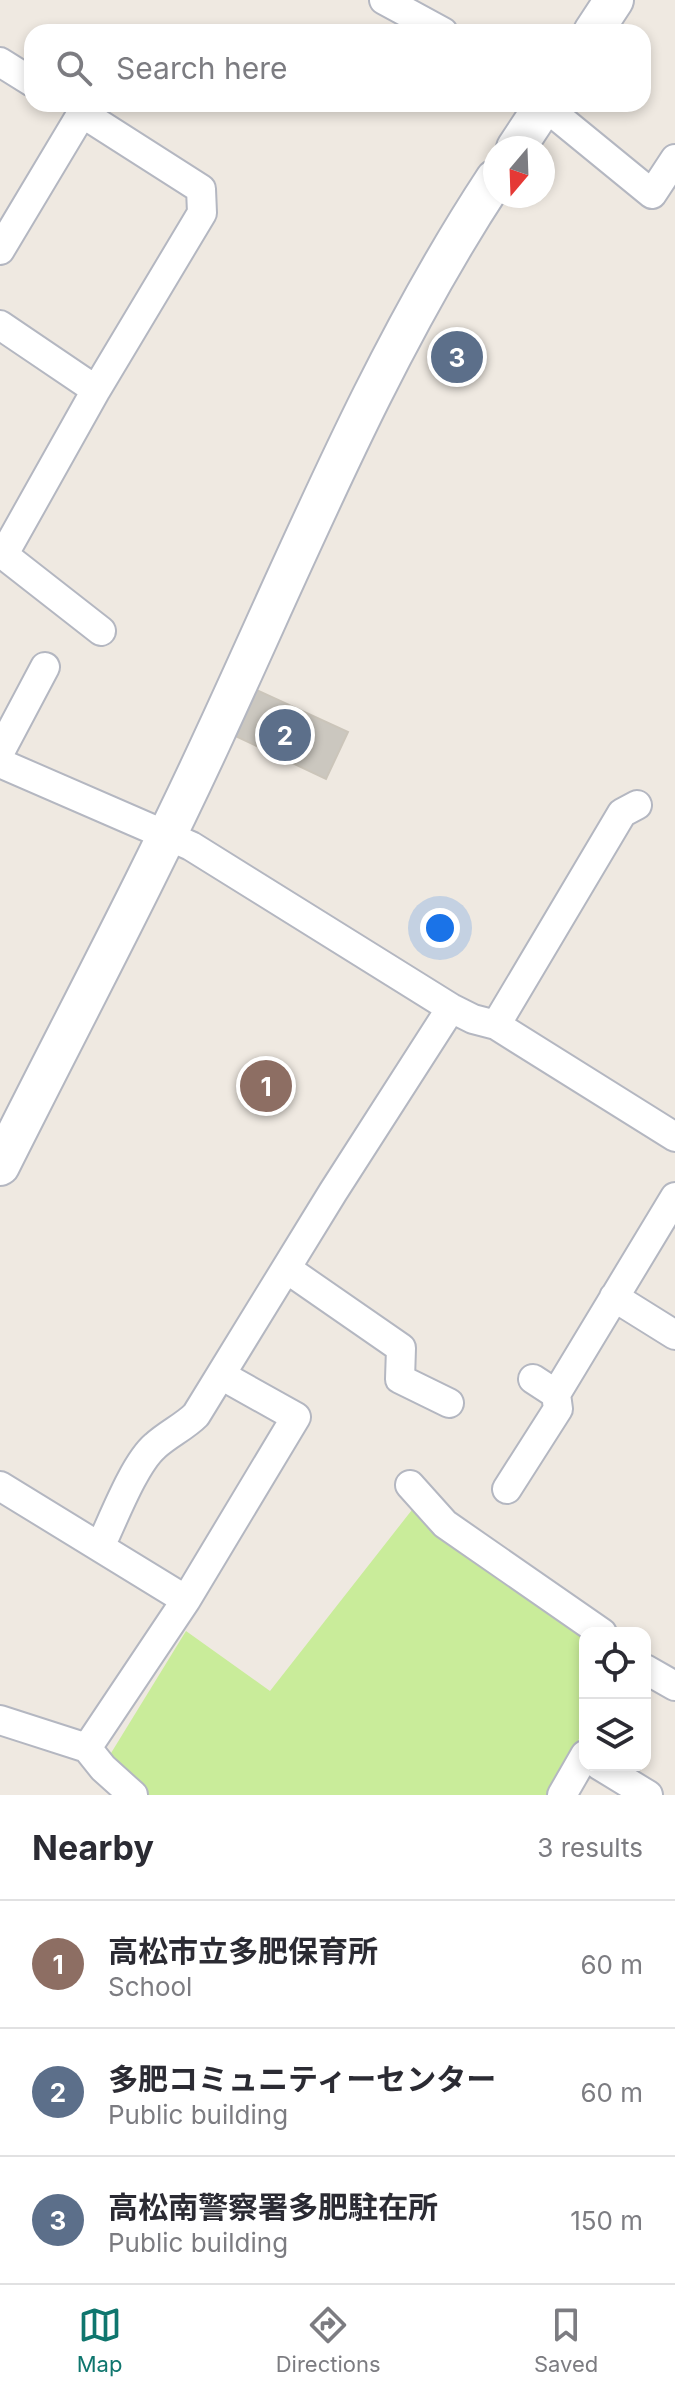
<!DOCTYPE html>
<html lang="en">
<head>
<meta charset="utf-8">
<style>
  body { margin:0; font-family:Inter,"Noto Sans JP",sans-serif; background:#f2f2f3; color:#2b2b33 }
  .controls { position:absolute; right:24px; bottom:24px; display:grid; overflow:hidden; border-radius:16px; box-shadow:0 4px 12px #0003 }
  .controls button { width:72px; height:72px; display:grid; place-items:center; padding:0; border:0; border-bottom:2px solid #e1e1e2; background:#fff; color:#2b2b33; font:40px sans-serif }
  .compass { position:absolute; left:483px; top:136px; width:72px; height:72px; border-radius:50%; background:#fff; box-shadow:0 4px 12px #0003; rotate:199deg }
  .you { position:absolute; left:440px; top:928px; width:28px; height:28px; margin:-20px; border:6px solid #fff; border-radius:50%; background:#1a73e8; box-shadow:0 0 0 12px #1a73e833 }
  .badge { display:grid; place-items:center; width:52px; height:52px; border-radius:50%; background:#0f766e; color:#fff; font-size:26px; font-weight:700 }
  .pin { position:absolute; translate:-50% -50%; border:4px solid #fff; box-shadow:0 2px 8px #0006 }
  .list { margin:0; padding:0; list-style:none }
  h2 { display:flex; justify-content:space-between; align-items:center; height:104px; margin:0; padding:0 32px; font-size:34px }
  h2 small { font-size:26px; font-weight:400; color:#7c7c81 }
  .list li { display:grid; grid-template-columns:52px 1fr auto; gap:24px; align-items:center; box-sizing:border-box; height:128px; padding:0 32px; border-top:2px solid #e1e1e2 }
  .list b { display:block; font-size:30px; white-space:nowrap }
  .list p { margin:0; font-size:26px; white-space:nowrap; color:#7c7c81 }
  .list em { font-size:26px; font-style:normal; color:#7c7c81 }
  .icon { flex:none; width:44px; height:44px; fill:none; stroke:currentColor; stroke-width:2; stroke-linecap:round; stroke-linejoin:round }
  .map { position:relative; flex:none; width:675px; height:1795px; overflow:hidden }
  .search { position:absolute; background:#fff; box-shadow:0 4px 12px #0003; left:24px; right:24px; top:24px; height:88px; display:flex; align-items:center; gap:20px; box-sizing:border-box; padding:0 28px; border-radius:24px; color:#7c7c81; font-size:30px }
  .sheet { height:488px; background:#fff }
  nav { display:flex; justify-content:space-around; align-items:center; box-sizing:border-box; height:112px; border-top:2px solid #e1e1e2; background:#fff; font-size:22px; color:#7c7c81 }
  nav a { display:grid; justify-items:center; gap:4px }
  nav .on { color:#0f766e }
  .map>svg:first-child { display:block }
  .pitch { fill:#c9ec9a }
  .building { fill:#cbc7bf; stroke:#cbc5ba; stroke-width:2 }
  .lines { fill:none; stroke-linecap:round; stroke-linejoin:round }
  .street-casing { stroke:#b4b7c1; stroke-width:32 }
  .secondary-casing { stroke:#b4b7c1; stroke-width:42 }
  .street { stroke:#fff; stroke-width:28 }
  .secondary { stroke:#fff; stroke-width:38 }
</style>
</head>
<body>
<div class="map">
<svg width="675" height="1795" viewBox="0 0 675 1795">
  <rect width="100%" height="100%" fill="#efe9e1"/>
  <path class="pitch" d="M415,1506l170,130v92l-37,67h-400l-40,-37 78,-127 84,60z"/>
  <path class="building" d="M248,686l100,46 -22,47 -99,-47z"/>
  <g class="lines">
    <g class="street-casing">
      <path id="street" d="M384,0l59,32
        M0,62l32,20
        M542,104l110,90 23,-35
        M0,250l82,-137 119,76 1,24 -106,177 -92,164
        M0,325l96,65
        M0,552l101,79
        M0,752l45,-85
        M0,763l191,83 260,162 22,11 23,6 179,112
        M496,1025l126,-212 15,-8
        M287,1269l114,79 -1,31 49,24
        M614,1297l61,38
        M533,1379l23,15
        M410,1485l35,39 157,109
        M0,1486l186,114
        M507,1489l51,-80 -2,-15 119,-197
        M100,1547c13,-27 34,-83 55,-101 13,-12 29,-19 41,-31l137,-223 118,-184
        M645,1669l30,17
        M0,1720l87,28
        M599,1765l49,30
        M133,1795l-30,-27 -16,-20 99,-148 110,-183 -75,-42
        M562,1795l23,-40"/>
    </g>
    <g class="secondary-casing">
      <path id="secondary" d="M593,32l21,-32
        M516,148l29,-44
        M0,1166c72,-144 148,-286 215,-432 87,-188 166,-382 280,-555"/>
    </g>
    <use href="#street" class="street"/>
    <use href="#secondary" class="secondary"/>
  </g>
</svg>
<div class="controls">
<button><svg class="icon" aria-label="locate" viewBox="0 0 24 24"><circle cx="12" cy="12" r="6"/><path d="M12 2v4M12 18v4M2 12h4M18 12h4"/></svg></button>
<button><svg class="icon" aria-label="layers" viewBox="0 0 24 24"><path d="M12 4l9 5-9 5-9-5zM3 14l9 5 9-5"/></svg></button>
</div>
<svg class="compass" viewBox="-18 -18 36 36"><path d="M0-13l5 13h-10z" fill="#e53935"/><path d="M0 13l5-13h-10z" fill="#7c7c81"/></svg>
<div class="you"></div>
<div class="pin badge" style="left:266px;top:1086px;background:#8d6e63">1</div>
<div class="pin badge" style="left:285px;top:735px;background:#5c6f8a">2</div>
<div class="pin badge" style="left:457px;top:357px;background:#5c6f8a">3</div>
<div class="search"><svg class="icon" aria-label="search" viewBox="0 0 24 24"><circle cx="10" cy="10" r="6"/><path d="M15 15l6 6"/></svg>Search here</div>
</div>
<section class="sheet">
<h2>Nearby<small>3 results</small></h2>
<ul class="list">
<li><span class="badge" style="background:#8d6e63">1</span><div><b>高松市立多肥保育所</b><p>School</p></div><em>60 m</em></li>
<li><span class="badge" style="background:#5c6f8a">2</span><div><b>多肥コミュニティーセンター</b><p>Public building</p></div><em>60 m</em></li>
<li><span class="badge" style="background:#5c6f8a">3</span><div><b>高松南警察署多肥駐在所</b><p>Public building</p></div><em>150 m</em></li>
</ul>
</section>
<nav>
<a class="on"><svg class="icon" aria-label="map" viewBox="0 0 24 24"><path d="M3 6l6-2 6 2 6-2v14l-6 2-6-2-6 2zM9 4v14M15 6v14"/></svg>Map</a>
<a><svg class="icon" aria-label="directions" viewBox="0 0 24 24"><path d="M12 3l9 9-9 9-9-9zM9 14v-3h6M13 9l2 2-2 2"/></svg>Directions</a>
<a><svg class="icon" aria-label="saved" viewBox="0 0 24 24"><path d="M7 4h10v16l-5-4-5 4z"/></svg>Saved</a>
</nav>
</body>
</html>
